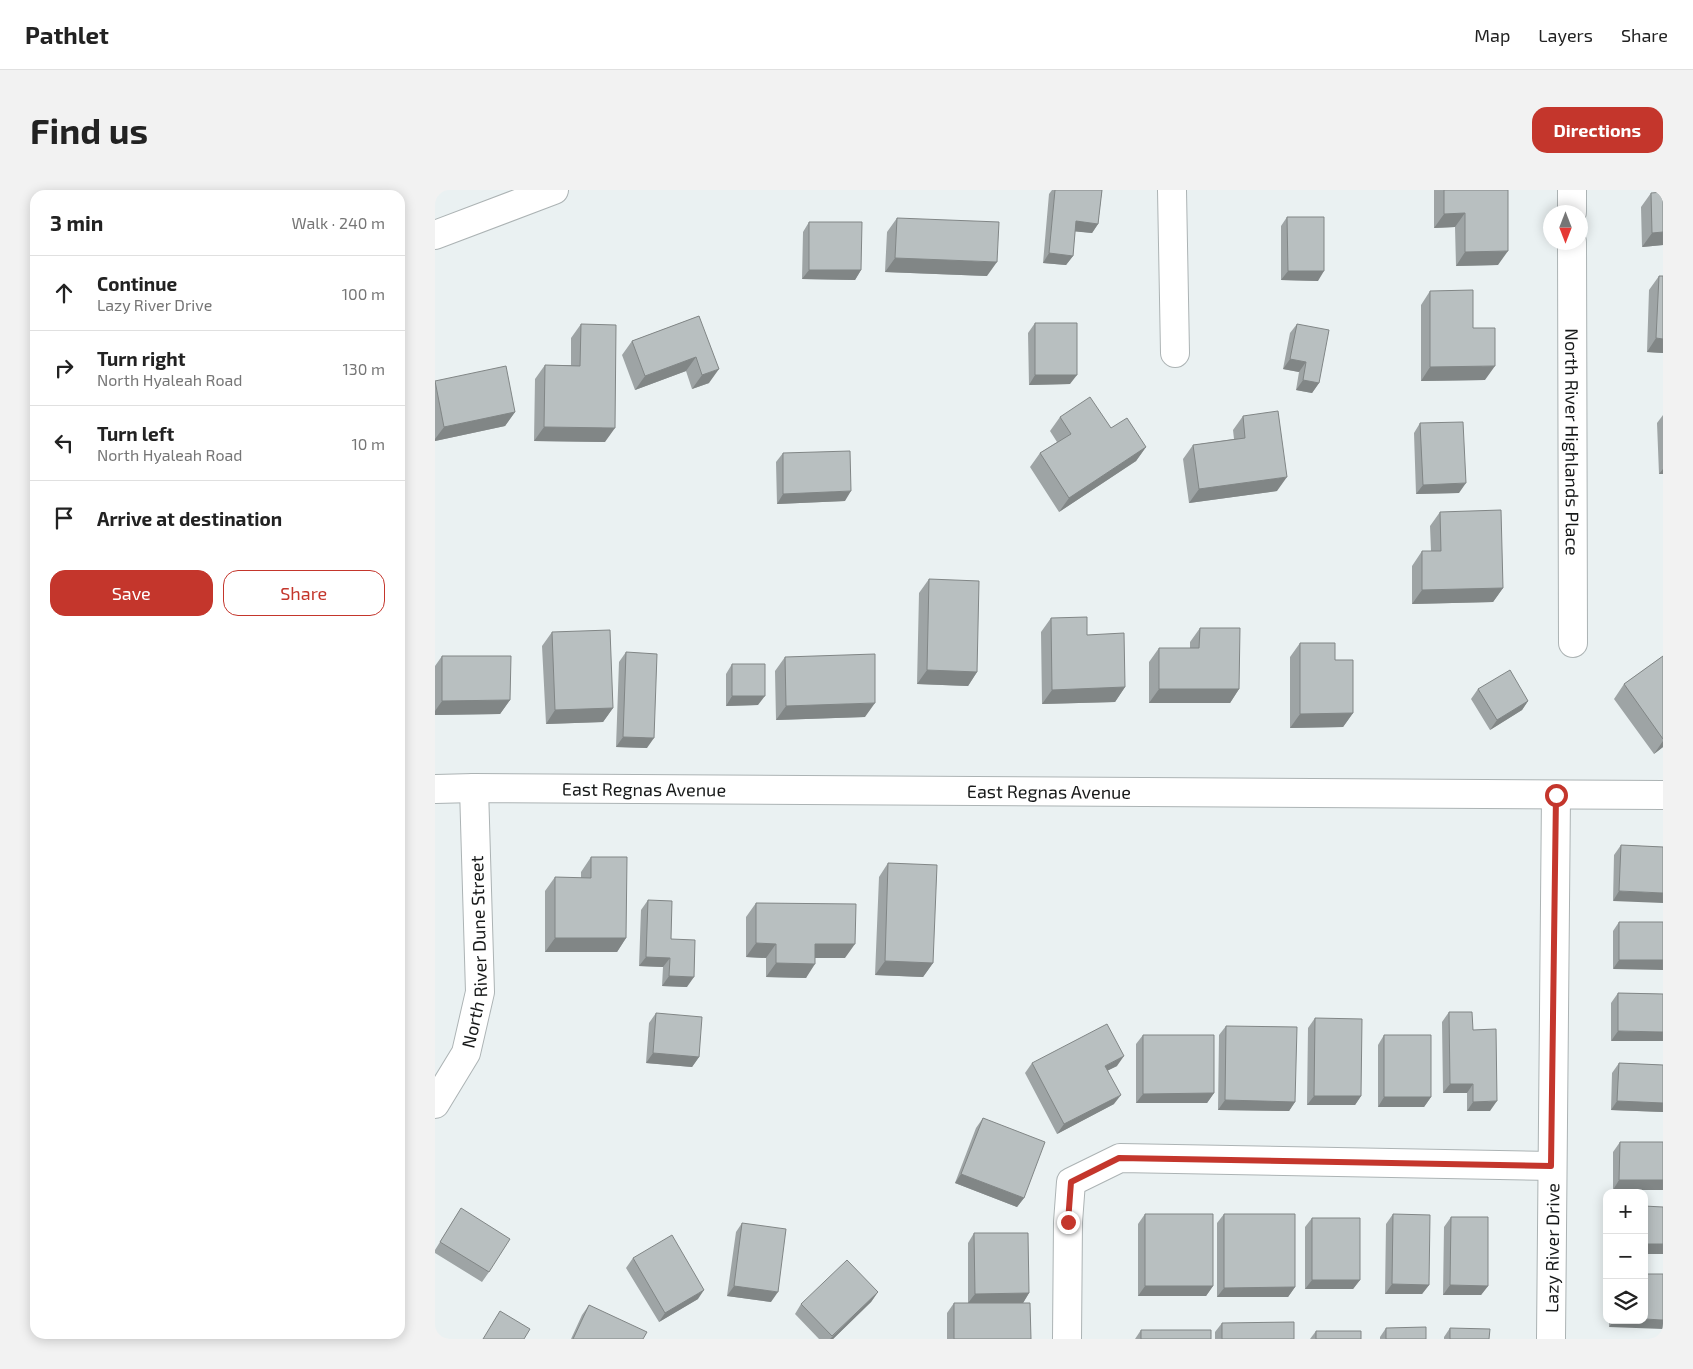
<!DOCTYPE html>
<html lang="en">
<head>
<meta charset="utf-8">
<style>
  body { margin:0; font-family:"Exo 2",sans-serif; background:#f2f2f2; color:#222 }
  .controls { position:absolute; right:15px; bottom:15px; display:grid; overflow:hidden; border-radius:10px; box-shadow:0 2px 12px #0003 }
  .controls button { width:45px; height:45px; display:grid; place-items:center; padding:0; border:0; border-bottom:1px solid #e0e0e0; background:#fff; color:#222; font:25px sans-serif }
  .compass { position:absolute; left:1108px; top:15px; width:45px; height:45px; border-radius:50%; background:#fff; box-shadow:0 2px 12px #0003; rotate:180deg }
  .stop { position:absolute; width:15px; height:15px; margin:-11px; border:4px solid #c4362c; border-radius:50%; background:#fff }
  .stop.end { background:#c4362c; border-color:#fff; box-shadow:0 1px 5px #0008 }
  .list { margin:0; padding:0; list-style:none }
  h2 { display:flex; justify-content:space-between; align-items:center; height:65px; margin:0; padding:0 20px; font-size:21px }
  h2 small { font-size:16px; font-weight:400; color:#767676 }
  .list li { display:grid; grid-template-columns:32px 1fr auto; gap:15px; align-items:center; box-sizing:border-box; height:75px; padding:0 20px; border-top:1px solid #e0e0e0 }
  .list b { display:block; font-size:19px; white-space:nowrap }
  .list p { margin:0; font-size:16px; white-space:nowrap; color:#767676 }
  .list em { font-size:16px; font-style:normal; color:#767676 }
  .actions { display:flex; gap:10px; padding:15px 20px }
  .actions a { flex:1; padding:11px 0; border:1px solid #c4362c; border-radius:15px; text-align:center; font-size:18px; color:#c4362c }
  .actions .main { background:#c4362c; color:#fff }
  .icon { flex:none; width:28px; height:28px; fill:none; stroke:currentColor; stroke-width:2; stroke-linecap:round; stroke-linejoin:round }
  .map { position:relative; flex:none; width:1228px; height:1149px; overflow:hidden; border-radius:15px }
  header { display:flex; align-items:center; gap:30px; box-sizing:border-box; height:70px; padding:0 25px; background:#fff; border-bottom:1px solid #e0e0e0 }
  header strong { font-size:24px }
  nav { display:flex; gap:28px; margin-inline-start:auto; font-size:18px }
  .intro { display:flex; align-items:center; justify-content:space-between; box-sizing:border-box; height:120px; padding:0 30px }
  h1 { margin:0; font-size:35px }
  .button { padding:12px 22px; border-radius:15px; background:#c4362c; color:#fff; font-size:18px; font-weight:700 }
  main { display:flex; gap:30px; padding:0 30px }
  aside { flex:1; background:#fff; border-radius:15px; box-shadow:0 2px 12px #0003 }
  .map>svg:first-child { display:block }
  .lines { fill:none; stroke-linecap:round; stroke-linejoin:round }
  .minor-casing { stroke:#acb3b4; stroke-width:30 }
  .minor { stroke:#fff; stroke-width:28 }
  .wall { fill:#9ea4a5 }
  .shaded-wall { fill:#818686 }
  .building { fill:#b8bfc0; stroke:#818686 }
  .route { stroke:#c4362c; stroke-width:6 }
  .labels { text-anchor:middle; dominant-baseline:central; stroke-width:4.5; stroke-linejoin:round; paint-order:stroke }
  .street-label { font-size:18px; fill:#171919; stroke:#eaf1f2 }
</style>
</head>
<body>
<header>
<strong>Pathlet</strong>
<nav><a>Map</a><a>Layers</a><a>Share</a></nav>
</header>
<div class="intro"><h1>Find us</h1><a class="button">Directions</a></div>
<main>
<aside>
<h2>3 min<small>Walk · 240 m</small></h2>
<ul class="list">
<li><svg class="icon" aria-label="ahead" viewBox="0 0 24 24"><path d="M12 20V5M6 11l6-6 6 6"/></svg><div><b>Continue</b><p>Lazy River Drive</p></div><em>100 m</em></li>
<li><svg class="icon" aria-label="right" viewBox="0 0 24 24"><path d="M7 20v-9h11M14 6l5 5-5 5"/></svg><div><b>Turn right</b><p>North Hyaleah Road</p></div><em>130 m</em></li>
<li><svg class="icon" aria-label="left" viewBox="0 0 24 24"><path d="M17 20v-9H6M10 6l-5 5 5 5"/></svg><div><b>Turn left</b><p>North Hyaleah Road</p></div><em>10 m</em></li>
<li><svg class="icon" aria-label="arrive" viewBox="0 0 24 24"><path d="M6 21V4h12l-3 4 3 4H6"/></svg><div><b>Arrive at destination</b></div></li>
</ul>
<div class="actions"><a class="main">Save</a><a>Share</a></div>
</aside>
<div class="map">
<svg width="1228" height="1149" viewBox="0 0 1228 1149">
  <rect width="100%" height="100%" fill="#eaf1f2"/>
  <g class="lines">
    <g class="minor-casing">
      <g id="minor">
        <path d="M737,0l3,163"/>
        <path d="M1137,0v22"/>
        <path d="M0,45l119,-45"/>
        <path id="s1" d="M1137,52l1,401"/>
        <path id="s2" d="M0,599l39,-1 1189,7"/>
        <path id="s3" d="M0,914l31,-51 14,-61 -6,-204"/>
        <path d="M632,1149l1,-117 3,-40 49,-24 432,8"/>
        <path id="s4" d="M1116,1149l5,-544"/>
      </g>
    </g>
    <use href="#minor" class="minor"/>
  </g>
  <path class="wall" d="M617,0h50l-4,34 -6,9 -17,-2 -2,25 -7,9 -23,-2 6,-69z
    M999,0h74l-10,75 -42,1 -1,-39 -21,1z
    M1224,0h4v55l-21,2 -1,-40 10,-14h8z
    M852,27l31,64 -37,-1v-54z
    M462,28l90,58 -102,-4 2,-40z
    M374,32l52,48 -6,10 -53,-1 1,-47z
    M1224,86l4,77 -16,-1 2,-62z
    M995,101l43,37 12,52 -64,1v-76z
    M264,126l10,67 -17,6 -6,-18 -51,19 -13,-35 10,-14z
    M600,133l35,61 -41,1 -1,-52z
    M146,134l24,118 -71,-1 1,-62 10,-14h26v-27z
    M862,134l22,59 -7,10 -16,-3 3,-18 -16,-3 7,-36z
    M0,191l80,31 -10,14 -70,15z
    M1228,225v59h-4l-2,-51z
    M808,226l34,75 -88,12 -6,-44 10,-14 41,-6 -1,-9z
    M625,227l51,11 35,19 -10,14 -77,51 -29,-45 10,-14 17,-11 -7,-11z
    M985,233l39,70 -43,1 -2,-61z
    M348,263l62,48 -68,3 -1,-42z
    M1005,322l63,76 -10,14 -81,2v-38l10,-15h9l-1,-25z
    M494,389l48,93 -9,14 -51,-2 2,-91z
    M616,428l36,17 38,52 -10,15 -73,2 -1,-72z
    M765,438l39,61 -9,14h-81v-41l10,-14h31v-6z
    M117,442l61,76 -10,14 -57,2 -4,-78z
    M865,453l35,17 18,53 -10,14 -53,1v-71z
    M191,462l21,96 -31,-1 3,-85z
    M7,466l68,44 -10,14 -65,1v-49z
    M1228,466v91l-9,7 -40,-55 10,-15z
    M350,467l80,60 -89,3 -1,-49z
    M297,474l26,41 -32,1v-32z
    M1043,499l50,12 -6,9 -32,20 -19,-31z
    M1186,655l42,2 -50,54 1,-46z
    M156,667l35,81 -9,14h-72v-61l10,-14 26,1v-6z
    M453,673l45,100 -10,14 -48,-2 4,-98z
    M213,710l23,39 16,48 -25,-1 1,-19 -24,-1 2,-56z
    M321,713l89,55h-30l-9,20 -40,-1v-19l-20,-1v-40z
    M1184,732h44l-50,47v-38z
    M1183,803l45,1 -52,47v-38z
    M1014,822l24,18 17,81h-23v-18h-24l-1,-71z
    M221,823l43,44 -7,10 -46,-4 3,-40z
    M880,828l46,78 -6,9h-48l1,-77z
    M791,836l69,76 -6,9 -71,-1 1,-75z
    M708,845l71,58 -7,10h-71v-59z
    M949,845l47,62 -7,10h-46v-62z
    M597,873l85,3 -9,4 6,34 -57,30 -32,-61z
    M1184,873l44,2v47l-52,-2 1,-37z
    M548,928l41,80 -7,9 -62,-24 21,-55z
    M1185,952h43l-50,48v-38z
    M26,1018l28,64 -7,10 -47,-29v-3z
    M710,1024l68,72 -7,10h-68v-72z
    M789,1024l71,73 -7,10h-71v-74z
    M958,1024l36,71 -7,9h-37l1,-70z
    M1016,1027l37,69 -7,9h-38l1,-68z
    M877,1028l48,62 -7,9h-48v-62z
    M307,1033l29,79 -44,-6 9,-64z
    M539,1043l55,60 -6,10 8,36h-84v-26l7,-10h14v-60z
    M198,1068l65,41 -39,23 -33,-54z
    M443,1102l-7,10 -38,37h-14l-24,-25 6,-10z
    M154,1115l54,34h-72l11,-24z
    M1174,1130h35l-35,7z
    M787,1133l72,16h-79v-7z
    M951,1138l40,11h-46v-2z
    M1015,1138l39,11h-45v-2z
    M706,1140l70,9h-76z
    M881,1141l45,8h-51z"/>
  <path class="shaded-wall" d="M1030,23l-10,14 -21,1 10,-14z
    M641,31l22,3 -6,9 -22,-2z
    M1228,42v13l-21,2 10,-14z
    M1073,61l-10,14 -42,1 9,-14z
    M614,63l24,3 -7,9 -23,-2z
    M460,68l102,4 -10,14 -102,-4z
    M374,80h52l-6,10 -53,-1z
    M853,81h36l-6,10 -37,-1z
    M1221,148l7,1v14l-16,-1z
    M261,167l-10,14 -51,19 10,-14z
    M855,169l16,3 -7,10 -16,-3z
    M1060,176l-10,14 -64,1 9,-14z
    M284,179l-10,14 -17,6 10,-14z
    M600,185h42l-7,9 -41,1z
    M868,190l16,3 -7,10 -16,-3z
    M80,222l-10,14 -70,15v-2l9,-12z
    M109,237l71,1 -10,14 -71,-1z
    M711,257l-10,14 -77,51 10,-14z
    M1228,279v5h-4z
    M852,287l-10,14 -88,12 10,-14z
    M1031,293l-7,10 -43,1 7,-9z
    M416,301l-6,10 -68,3 6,-10z
    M1068,398l-10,14 -81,2 10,-14z
    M492,480l50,2 -9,14 -51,-2z
    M690,497l-10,15 -73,2 10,-14z
    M724,499h80l-9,14h-81z
    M297,506h33l-7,9 -32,1z
    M75,510l-10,14 -65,1v-4l7,-10z
    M1093,511l-6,9 -32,20 7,-10z
    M440,513l-10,14 -89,3 10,-14z
    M178,518l-10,14 -57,2 9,-14z
    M918,523l-10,14 -53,1 10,-14z
    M188,547l31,1 -7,10 -31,-1z
    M1228,551v6l-9,7z
    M1184,701l44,2v10l-50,-2z
    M120,748h71l-9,14h-72z
    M321,753l20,1 -10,14 -20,-1z
    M380,754h40l-10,14h-39z
    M211,767l24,1 -7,9 -24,-1z
    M1184,770h44v10l-50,-1z
    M450,771l48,2 -10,14 -48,-2z
    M341,773l39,1 -9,14 -40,-1z
    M234,786l25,1 -7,10 -25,-1z
    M1183,841l45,1v9h-52z
    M218,863l46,4 -7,10 -46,-4z
    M689,866l-7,10 -18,9 6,-9z
    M1015,894h23l-6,9h-24z
    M779,903l-7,10h-71l7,-9z
    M686,905l-7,9 -57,30 7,-10z
    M879,906h47l-6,9h-48z
    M949,907h47l-7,10h-46z
    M790,910l70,2 -6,9 -71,-1z
    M1062,911l-7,10h-23l6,-9z
    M1182,911l46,2v9l-52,-2z
    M526,984l63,24 -7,9 -62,-24z
    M1184,990h44v10h-50z
    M1209,1054h19v10h-19z
    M877,1090h48l-7,9h-48z
    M957,1094l37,1 -7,9h-37z
    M1015,1095l38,1 -7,9h-38z
    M299,1096l44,6 -7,10 -44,-6z
    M710,1096h68l-7,10h-68z
    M860,1097l-7,10h-71l7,-9z
    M269,1100l-6,9 -39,23 6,-9z
    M443,1102l-7,10 -38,37h-3z
    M594,1103l-6,10h-55l7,-9z
    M1209,1129l19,1v9l-54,-2 5,-7h30z"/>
  <path class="building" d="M620,0h47l-4,34 -22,-3 -3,35 -24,-3z
    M1009,0h64v61l-43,1v-39l-21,1z
    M1228,2v40l-11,1 -1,-40z
    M852,27h37v54h-36z
    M462,28l102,4 -2,40 -102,-4z
    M374,32h53l-1,48h-52z
    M1224,86h4v63l-7,-1z
    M1038,100v38h22v38l-65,1v-76z
    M264,126l20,53 -17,6 -6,-18 -51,19 -13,-35z
    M600,133h42v52h-42z
    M146,134l35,1 -1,103 -71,-1 1,-62 35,1z
    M862,134l32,6 -10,53 -16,-3 3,-18 -16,-3z
    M71,176l9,46 -71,15 -9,-46z
    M655,207l21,31 16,-10 19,29 -77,51 -29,-45 31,-19 -11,-17z
    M843,221l9,66 -88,12 -6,-44 52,-7 -2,-22z
    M1028,232l3,61 -43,2 -3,-62z
    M415,261l1,40 -68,3v-41z
    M1066,320l2,78 -81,2v-39h19l-1,-39z
    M494,389l50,2 -2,91 -50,-2z
    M652,427v18l37,-2 1,54 -73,3 -1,-72z
    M765,438h40l-1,61h-80v-41h40z
    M175,440l3,78 -58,2 -3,-78z
    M865,453h35v17h18v53l-53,1z
    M191,462l31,2 -3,84 -31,-1z
    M440,464v49l-89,3 -1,-49z
    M7,466h69l-1,44 -68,1z
    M1228,466v83l-39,-55z
    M297,474h33v32h-33z
    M1075,480l18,31 -31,19 -19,-31z
    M1186,655l42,2v46l-44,-2z
    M156,667h36l-1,81h-71v-61l36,1z
    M453,673l49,2 -4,98 -48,-2z
    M213,710l24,1 -1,38 24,1 -1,37 -25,-1 1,-18 -24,-1z
    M321,713l100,1 -1,40h-40v20l-39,-1v-19l-20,-1z
    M1184,732h44v38h-44z
    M1183,803l45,1v38l-45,-1z
    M1014,822h23l1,18 23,-1 1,72 -24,1v-18h-23z
    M221,823l46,4 -3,40 -46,-4z
    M880,828l47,1 -1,77h-47z
    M672,834l17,32 -19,10 16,29 -57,29 -32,-61z
    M791,836l71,1 -2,75 -70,-2z
    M708,845h71v58l-71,1z
    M949,845h47v62h-47z
    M1184,873l44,2v38l-46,-2z
    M548,928l62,24 -21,56 -63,-24z
    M1185,952h43v38h-44z
    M1209,1016l19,1v37h-19z
    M26,1018l49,31 -21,33 -49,-30z
    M710,1024h68v72h-68z
    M789,1024h71v73l-71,1z
    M958,1024l37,1 -1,70 -37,-1z
    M1016,1027h37v69l-38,-1z
    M877,1028h48v62h-48z
    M307,1033l44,6 -8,63 -44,-6z
    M539,1043h54l1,60 -54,1z
    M237,1045l32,55 -39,23 -32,-55z
    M412,1070l31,32 -46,44 -31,-32z
    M1209,1084h19v46l-19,-1z
    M519,1113h76l1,36h-77z
    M154,1115l58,27 -4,7h-70z
    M65,1121l30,18 -6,10h-41z
    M859,1132v17h-72v-16z
    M991,1137v12h-40v-11z
    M1015,1138l40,1 -1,10h-39z
    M706,1140h70v9h-70z
    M881,1141h45v8h-45z"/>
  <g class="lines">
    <path class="route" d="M633,1032l3,-40 48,-24 432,8 5,-371"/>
  </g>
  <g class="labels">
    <g class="street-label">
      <text stroke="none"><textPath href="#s1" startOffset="200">North River Highlands Place</textPath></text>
      <text stroke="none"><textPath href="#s2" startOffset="209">East Regnas Avenue</textPath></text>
      <text stroke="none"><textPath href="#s2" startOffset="614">East Regnas Avenue</textPath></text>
      <text stroke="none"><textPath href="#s3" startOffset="162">North River Dune Street</textPath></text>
      <text stroke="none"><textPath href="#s4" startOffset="91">Lazy River Drive</textPath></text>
    </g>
  </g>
</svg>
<div class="controls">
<button>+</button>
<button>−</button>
<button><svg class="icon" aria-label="layers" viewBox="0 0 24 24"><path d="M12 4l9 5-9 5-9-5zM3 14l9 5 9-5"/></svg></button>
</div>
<svg class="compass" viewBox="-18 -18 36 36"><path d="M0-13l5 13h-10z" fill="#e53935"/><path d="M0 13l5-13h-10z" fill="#767676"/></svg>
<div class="stop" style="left:1121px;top:605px"></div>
<div class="stop end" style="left:633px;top:1032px"></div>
</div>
</main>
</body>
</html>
